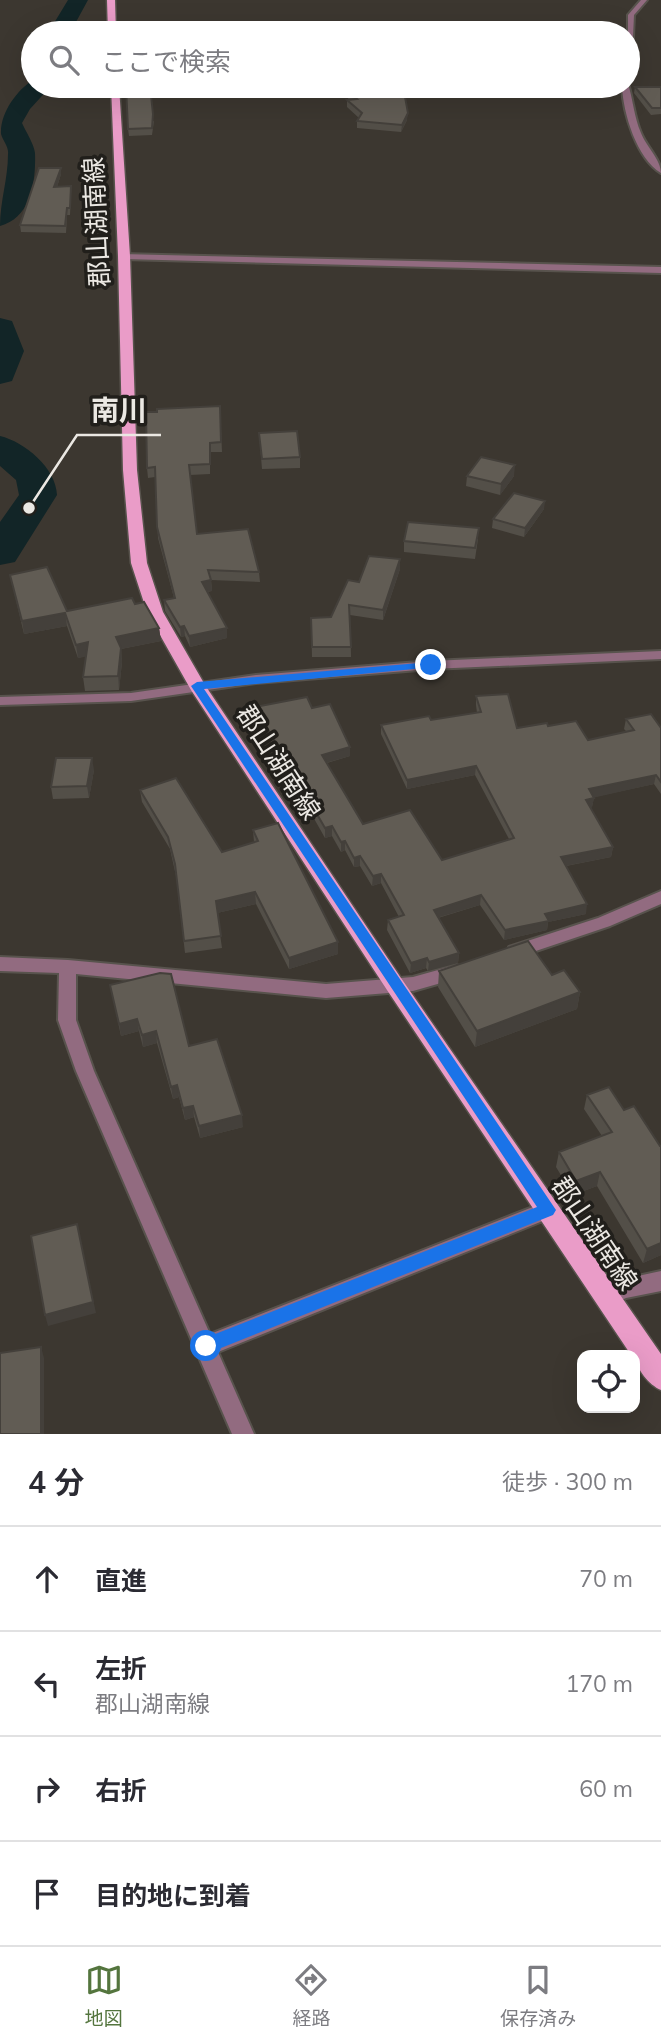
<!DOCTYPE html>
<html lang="ja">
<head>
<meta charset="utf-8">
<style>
  body { margin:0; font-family:Mulish,"Noto Sans JP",sans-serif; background:#f7f7f7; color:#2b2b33 }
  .controls { position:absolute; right:21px; bottom:21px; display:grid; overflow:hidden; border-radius:14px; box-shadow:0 7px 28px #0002 }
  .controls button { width:63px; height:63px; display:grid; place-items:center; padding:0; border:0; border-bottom:2px solid #e1e1e2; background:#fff; color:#2b2b33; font:35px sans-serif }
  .stop { position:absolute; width:21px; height:21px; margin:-16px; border:5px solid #1a73e8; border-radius:50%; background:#fff }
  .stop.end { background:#1a73e8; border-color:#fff; box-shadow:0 2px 7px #0008 }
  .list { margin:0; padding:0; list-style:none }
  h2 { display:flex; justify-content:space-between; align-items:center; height:91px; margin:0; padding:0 28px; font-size:30px }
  h2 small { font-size:23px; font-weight:400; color:#7c7c81 }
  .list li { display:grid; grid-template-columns:46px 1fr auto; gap:21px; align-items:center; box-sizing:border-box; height:105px; padding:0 28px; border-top:2px solid #e1e1e2 }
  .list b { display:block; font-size:26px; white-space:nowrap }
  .list p { margin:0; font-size:23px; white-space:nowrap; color:#7c7c81 }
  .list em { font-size:23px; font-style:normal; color:#7c7c81 }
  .icon { flex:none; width:38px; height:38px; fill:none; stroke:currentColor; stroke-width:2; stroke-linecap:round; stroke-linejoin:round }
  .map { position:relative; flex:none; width:661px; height:1434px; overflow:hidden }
  .search { position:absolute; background:#fff; box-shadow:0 7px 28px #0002; left:21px; right:21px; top:21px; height:77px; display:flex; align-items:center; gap:18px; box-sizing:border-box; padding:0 24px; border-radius:38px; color:#7c7c81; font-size:26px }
  .sheet { height:511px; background:#fff }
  nav { display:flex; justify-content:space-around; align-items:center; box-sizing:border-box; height:98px; border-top:2px solid #e1e1e2; background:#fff; font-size:19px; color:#7c7c81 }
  nav a { display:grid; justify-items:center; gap:4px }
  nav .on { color:#54753e }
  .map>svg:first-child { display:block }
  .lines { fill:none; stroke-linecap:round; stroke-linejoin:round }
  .river { fill:#122527; fill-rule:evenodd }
  .street-casing { stroke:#58534d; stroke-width:4 }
  .primary-casing { stroke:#58534d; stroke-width:3 }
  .street { fill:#926b80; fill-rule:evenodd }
  .primary { fill:#ea9cc8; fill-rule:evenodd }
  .wall { fill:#534f48 }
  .shaded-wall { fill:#44403b }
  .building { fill:#615c54; stroke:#44403b; stroke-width:2 }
  .route { fill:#1a73e8 }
  .labels { text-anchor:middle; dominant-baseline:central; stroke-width:7; stroke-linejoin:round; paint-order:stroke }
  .street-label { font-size:26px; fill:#ebe8e3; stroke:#211f1b }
  .leader { fill:none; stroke:#ebe8e3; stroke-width:2.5 }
  .callout-dot { fill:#ebe8e3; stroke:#211f1b; stroke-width:2.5 }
  .callout-label { font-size:28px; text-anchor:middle; font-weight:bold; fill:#ebe8e3; stroke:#211f1b; stroke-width:7; stroke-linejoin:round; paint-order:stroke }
</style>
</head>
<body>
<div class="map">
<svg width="661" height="1434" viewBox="0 0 661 1434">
  <rect width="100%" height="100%" fill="#3c3730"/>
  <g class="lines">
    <path class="river" d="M68,0h20l-18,33h-22z
      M33,80v6h18l-21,23 -8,14c4,9 12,21 13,30 1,29 -4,65 -35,73 0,-25 8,-47 8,-72 1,-7 -5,-13 -7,-20 -1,-21 16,-44 32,-54z
      M0,318l12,3 12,30 -12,30 -12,3z
      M0,436c25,6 56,32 57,59l-42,67 -15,3v-43l19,-27 -3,-15 -16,-14z"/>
    <g class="street-casing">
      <path id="street" d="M641,0h6l-13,15 -3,64 -3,2v-66z
        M628,84c5,15 6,33 13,49 5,13 20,27 20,40 -24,-14 -38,-60 -39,-87z
        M121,254l540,13v6l-537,-14 -4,-3z
        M661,651v8l-230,10 -175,14 -125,18 -131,4v-8l131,-4 125,-18 175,-14z
        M661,891v13l-51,22 -95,32 -6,-1 -2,-5 2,-5 89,-29z
        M0,957l68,3 258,24 87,-7 43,-12 6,2 2,5 -2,5 -49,14 -87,7 -250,-24v46l18,51 116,263 338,-133 7,3 3,6 -3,6 -337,136 36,82h-22l-156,-363 -18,-51 1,-47 -59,-2z
        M661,1271v20l-35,7 -19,9 -7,-3 -3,-7 3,-7 24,-11z"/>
    </g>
    <g class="primary-casing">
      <path id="primary" d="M107,0h8l1,33h-8z
        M111,86h8l11,170 7,214 10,93 16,49 42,73 196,293 260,376v36c-12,-5 -25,-21 -26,-35h-4l-244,-365 -196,-300 -44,-78 -16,-49 -8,-93 -5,-214z"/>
    </g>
    <use href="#street" class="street"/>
    <use href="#primary" class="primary"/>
  </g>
  <path class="wall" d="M341,86l66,34 -6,12 -44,-4v-7l2,-3 -12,-11v-7h3l-9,-7z
    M635,87h26v27l-10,1 -17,-22z
    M154,121l-2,14 -23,1 -1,-7z
    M61,168v6l-4,13 14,6 -1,22h-3l-1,18 -45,-1 -1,-7z
    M220,406l2,46h-12v22l-20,1 7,59 62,38 1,10 -49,-2 1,11 -5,1 20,36v10l-37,9 -5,-11 -4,1 -16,-26 -1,-11 10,-2 -16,-60 -3,-61 -7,1 -1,-10z
    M259,433l41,24v11l-38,1z
    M467,476h47l-14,19 -34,-9z
    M544,509l-20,28 -32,-9 1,-9z
    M478,539l-3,20 -71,-7v-11z
    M400,569l-17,51 -33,-5 1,42h-39l-1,-39 20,-1 28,-35z
    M10,575l57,36 68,-7 24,24 2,13 -40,8 1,13 -3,28 -34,1 -2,-14 3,-21 -8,2 -11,-32 -43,8z
    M476,696l41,32 31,-2 40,14 39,-8 -3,-3 2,-10 35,9v66l-7,-10 -60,13 -2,10 -2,1 23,39 -2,10 -45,9 20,48 -38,8 -1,8 -43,10 -24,-35 -42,13 21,35 -1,10 -30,8 -2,-3 -16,5 -23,-43 1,-10 11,-3 -18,-34 -9,3 -12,-20 -6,1 -9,-17 -4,2 -9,-16 -7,2 -69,-122 -1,-9 57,1 38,39v9l-23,7 36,61 79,36 67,-21 -34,-64 -68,14 -26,-55v-9l50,-5 46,-7 -1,-8z
    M94,770l-5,28 -36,1 -2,-12z
    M140,790l82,62 32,-10 -1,-12 85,112v12l-49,15 -33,-65 -39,9 5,35 -37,5 -9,-77 -6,-27 -28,-47z
    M439,971l113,4 28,17 -3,17 -102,38 -37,-60z
    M110,985l79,61 54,81 -43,11 -6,-21 -9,3 -6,-23 -6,2 -16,-56 -14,4 -4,-16 -18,5z
    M609,1087l52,168 -18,8 -46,-77 -24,9 -17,-28 3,-15 43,-16 -18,-27 3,-14z"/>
  <path class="shaded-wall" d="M408,113l-1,7 -6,12 1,-7z
    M61,168v6l-6,20 -1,-7z
    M515,465l-1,11 -14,19 1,-11z
    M545,501l-1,8 -20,28 1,-9z
    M400,559v10l-17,51v-10z
    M211,580l1,11 -9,1 -1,-10z
    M65,613l2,13 -43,8 -2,-13z
    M184,626l1,10 -4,1 -1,-10z
    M159,628l2,13 -40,8 1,13 -3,28 -3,-53z
    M227,628v10l-37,9 -1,-11z
    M88,642l2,14 -12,2 -2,-13z
    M350,747v9l-28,8v-9z
    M92,758l2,12 -5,28 -2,-12z
    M476,766l-1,9 -68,14v-9z
    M656,775l-2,9 -66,15 1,-10z
    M594,798l-2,9 -8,2 2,-9z
    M332,826v10l-7,2v-10z
    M345,841v9l-4,2v-10z
    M613,847l-2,10 -51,10 1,-10z
    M360,856v10l-6,1v-9z
    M381,874v9l-9,3 1,-10z
    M255,892l1,12 -39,9 -1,-12z
    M481,895l-1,10 -47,14 1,-9z
    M587,904l-1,10 -38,8 -1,8 -43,10 1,-10 40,-16z
    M338,942v12l-49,15v-11z
    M459,953l-1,10 -30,8 1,-9z
    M427,958l-1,10 -16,5 1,-10z
    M580,992l-3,17 -102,38 2,-16z
    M137,1019l2,12 -18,5 -2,-12z
    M156,1031l1,12 -14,4 -1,-12z
    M177,1085l2,12 -6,2 -2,-12z
    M193,1106l1,11 -9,3 -2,-12z
    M242,1115l1,12 -43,11 -1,-12z
    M600,1172l-3,14 -24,9 3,-14z
    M77,1224l19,89 -48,13 -3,-11z
    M661,1243v12l-18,8 4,-14z
    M41,1347l3,11v76h-3z"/>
  <path class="building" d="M126,86h24l3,28 -1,14 -24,1z
    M341,86h62l5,27 -6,12 -45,-4 5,-8 -15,-13 10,-1z
    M635,87h26v21h-9z
    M39,168h22l-7,19 17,-1 -1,22h-3l-2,18 -45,-1z
    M220,406l1,36 -11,1v21l-21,1 8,69 51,-5 11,43 -51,-2 3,10 -9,2 25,46 -38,8 -5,-10 -4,1 -16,-27 11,-2 -18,-71 -2,-60 -8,1 -1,-56h11v-3z
    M297,431l3,26 -38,2 -3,-26z
    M481,457l34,8 -14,19 -34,-8z
    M514,493l31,8 -20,27 -32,-9z
    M408,522l71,6 -4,20 -71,-7z
    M369,556l31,3 -17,51 -34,-5 2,42h-39l-1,-29 20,-1 17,-37 11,2z
    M47,567l20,44 65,-13 3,6 9,-2 15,26 -43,9 5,11 -3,28 -35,1 5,-35 -12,3 -11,-32 -43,8 -12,-46z
    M508,694l9,34 30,-5 1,3 28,-5 12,19 46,-10 -8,-11 25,-5 10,14v54l-5,-7 -67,14 5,9 -8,2 27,47 -52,10 26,47 -42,10 4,7 -44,9 -24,-35 -47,15 25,43 -30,9 -2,-4 -16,5 -23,-43 16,-5 -23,-41 -8,2 -13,-20 -6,2 -9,-17 -4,1 -9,-16 -7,2 -70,-121 52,-10 5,11 18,-4 20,43 -28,8 41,69 47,-14 32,50 72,-22 -38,-72 -69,14 -26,-55 48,-9 2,4 50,-8 -5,-16z
    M56,758h36l-5,28 -36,1z
    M176,778l46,74 36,-11 -5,-11 25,-7 60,119 -49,16 -34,-66 -39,9 5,35 -37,5 -9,-77 -7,-27 -28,-47z
    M528,941l24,34 12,-5 16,22 -103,39 -38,-60z
    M160,973l11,1 18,72 28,-7 25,76 -43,11 -6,-20 -10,2 -6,-23 -6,2 -15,-56 -14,4 -5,-16 -18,5 -9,-39z
    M609,1087l15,23 10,-4 26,40h1v97l-14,6 -47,-77 -24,9 -17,-29 53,-20 -25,-37z
    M77,1224l16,78 -48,13 -14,-79z
    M41,1347v87h-41v-81z"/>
  <path class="route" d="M431,662l5,3 -1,2 -231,22 352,521 -3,5 -347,139 -6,-3 -3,-5 3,-6 337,-133 -346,-521 6,-4z"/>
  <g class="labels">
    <g class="street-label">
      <text transform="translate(96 222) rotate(-93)">郡山湖南線</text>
      <text transform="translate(279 762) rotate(57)">郡山湖南線</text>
      <text transform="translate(595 1233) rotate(56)">郡山湖南線</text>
    </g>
  </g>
  <path class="leader" d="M29 508L77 435H161"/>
  <circle class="callout-dot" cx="29" cy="508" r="7"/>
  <g class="callout-label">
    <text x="119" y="420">南川</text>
  </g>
</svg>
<div class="controls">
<button><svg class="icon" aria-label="locate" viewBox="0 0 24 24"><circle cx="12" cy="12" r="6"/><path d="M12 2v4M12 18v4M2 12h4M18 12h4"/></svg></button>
</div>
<div class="stop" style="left:206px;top:1346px"></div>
<div class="stop end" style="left:431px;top:665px"></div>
<div class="search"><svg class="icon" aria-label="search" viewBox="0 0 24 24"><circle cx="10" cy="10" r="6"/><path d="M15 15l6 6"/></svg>ここで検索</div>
</div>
<section class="sheet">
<h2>4 分<small>徒歩 · 300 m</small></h2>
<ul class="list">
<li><svg class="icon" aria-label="ahead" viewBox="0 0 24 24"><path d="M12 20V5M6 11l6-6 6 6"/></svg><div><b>直進</b></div><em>70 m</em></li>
<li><svg class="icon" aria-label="left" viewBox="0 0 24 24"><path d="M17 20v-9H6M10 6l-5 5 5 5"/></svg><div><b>左折</b><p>郡山湖南線</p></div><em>170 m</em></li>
<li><svg class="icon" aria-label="right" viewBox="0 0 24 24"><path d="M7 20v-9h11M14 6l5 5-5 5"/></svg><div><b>右折</b></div><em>60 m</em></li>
<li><svg class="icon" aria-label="arrive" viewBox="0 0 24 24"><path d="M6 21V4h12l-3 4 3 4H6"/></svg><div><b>目的地に到着</b></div></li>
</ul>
</section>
<nav>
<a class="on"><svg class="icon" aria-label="map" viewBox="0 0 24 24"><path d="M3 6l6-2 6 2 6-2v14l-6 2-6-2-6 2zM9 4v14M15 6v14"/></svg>地図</a>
<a><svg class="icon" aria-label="directions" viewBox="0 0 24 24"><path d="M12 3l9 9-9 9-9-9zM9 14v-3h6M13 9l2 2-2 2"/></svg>経路</a>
<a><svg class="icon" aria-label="saved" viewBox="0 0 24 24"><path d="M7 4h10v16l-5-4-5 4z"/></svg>保存済み</a>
</nav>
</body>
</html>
